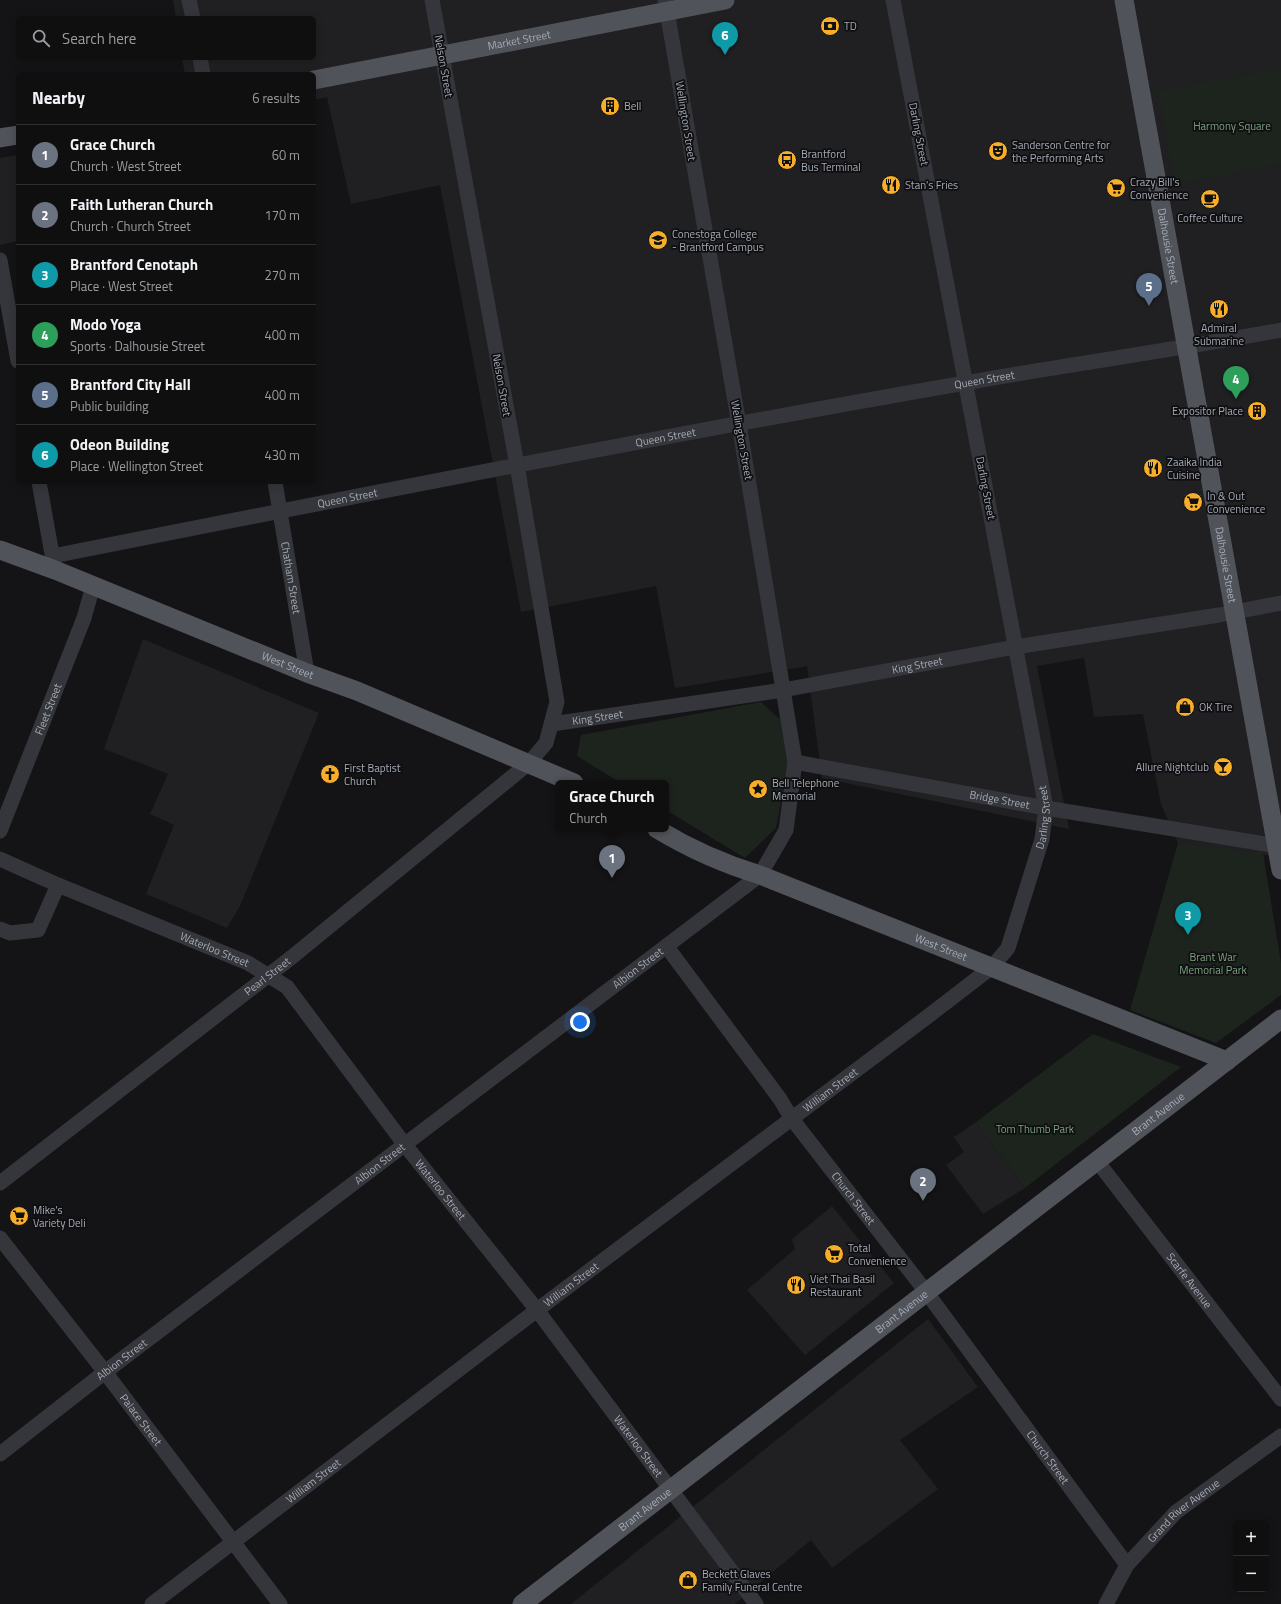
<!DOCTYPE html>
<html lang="en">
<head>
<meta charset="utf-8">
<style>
  body { margin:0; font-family:"Titillium Web",sans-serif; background:#1d1d1e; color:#f1f3f6 }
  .controls { position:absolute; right:12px; bottom:12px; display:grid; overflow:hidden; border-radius:6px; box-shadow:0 2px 10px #0003 }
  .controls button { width:36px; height:36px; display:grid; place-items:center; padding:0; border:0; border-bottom:1px solid #2f2f30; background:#0f0f10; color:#f1f3f6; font:20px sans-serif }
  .you { position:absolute; left:580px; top:1022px; width:14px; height:14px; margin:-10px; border:3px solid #fff; border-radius:50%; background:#1a73e8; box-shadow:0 0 0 6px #1a73e833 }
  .badge { display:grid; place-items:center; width:26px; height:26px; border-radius:50%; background:#f6ae2b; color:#fff; font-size:13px; font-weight:700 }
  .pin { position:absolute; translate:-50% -33px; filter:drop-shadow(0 1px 2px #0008) }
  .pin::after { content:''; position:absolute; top:21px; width:14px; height:12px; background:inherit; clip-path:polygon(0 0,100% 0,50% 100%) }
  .popup { position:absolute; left:555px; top:780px; width:114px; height:52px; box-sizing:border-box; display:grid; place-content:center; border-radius:6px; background:#0f0f10; filter:drop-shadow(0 1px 3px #0005); font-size:13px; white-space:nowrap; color:#9b9c9f }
  .popup b { font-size:15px; color:#f1f3f6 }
  .popup::after { content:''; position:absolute; left:50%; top:100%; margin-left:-8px; border:8px solid transparent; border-top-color:#0f0f10 }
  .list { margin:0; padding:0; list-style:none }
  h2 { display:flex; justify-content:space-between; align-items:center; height:52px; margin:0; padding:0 16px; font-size:17px }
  h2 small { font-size:13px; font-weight:400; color:#9b9c9f }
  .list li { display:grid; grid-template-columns:26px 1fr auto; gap:12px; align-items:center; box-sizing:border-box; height:60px; padding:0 16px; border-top:1px solid #2f2f30 }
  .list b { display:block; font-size:15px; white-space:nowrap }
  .list p { margin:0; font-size:13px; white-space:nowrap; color:#9b9c9f }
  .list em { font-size:13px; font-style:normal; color:#9b9c9f }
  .icon { flex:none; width:22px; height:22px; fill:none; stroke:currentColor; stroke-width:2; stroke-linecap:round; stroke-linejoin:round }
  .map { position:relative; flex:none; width:1281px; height:1604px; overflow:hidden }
  .search { position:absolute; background:#0f0f10; box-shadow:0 2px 10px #0003; left:16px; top:16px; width:300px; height:44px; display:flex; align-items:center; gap:10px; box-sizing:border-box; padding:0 14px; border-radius:6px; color:#9b9c9f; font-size:15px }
  .panel { position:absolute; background:#0f0f10; box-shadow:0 2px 10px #0003; left:16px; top:72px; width:300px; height:412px; border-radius:6px }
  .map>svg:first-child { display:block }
  .built { fill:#202023 }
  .green { fill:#1c241d }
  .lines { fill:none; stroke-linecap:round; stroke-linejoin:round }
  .minor { stroke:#35363b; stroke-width:15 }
  .major { stroke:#51535a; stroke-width:19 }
  .labels { text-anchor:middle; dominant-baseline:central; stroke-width:3.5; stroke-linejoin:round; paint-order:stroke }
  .poi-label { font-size:11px; fill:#a5abb6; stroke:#0f0f11; text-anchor:start }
  .street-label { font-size:11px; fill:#a5abb6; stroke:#0f0f11 }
  .park-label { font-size:11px; fill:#7ca27d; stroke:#0f0f11 }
</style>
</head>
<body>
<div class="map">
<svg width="1281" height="1604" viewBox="0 0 1281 1604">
  <rect width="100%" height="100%" fill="#141416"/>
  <path class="built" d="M173,0h1108v857l-103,-14 -17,-39 -18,-90 -49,3 -10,-59 -47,8 32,163 -247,-51 -15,-112 -132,22 -19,-102 -135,26 -81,-427 -89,19 -24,-107 -13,3v-26h-129l-3,-16h132v-40h-138z
    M18,155v86l-18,4v-87z
    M143,639l176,74 -79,193 -13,22 -81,-34 28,-69 -24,-11 18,-40 -64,-25z
    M976,1122l49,66 -42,26 -37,-49 18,-13 -10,-15z
    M832,1206l62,77 -89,72 -58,-65 48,-41 -3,-10z
    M928,1319l50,68 -78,53 38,49 -106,79 -21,-28 -76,64h-164z"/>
  <path class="green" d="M1281,69v95l-106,20 -17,-93z
    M761,702l23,21 4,42 -12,63 -31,30 -79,-48v-27h-45l-44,-27 4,-21z
    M1178,843l85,10 18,110v32l-65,48 -86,-33z
    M1093,1034l88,33 -156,121 -49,-66z"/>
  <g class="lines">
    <g class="minor">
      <path d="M189,0l4,18"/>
      <path d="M200,58l3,16"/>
      <path d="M0,260l18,101"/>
      <path d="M39,482l15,83"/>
      <path id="s1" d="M275,482l32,191"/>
      <path id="s2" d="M53,556c303,-60 607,-120 912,-173 105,-19 211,-33 316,-53"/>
      <path id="s3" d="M552,724l231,-34 232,-43 204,-32 62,-12"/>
      <path id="s4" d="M795,762l251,46 231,38"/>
      <path id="s5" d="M0,831l84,-213 9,-32"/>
      <path id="s6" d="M0,859l58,26 190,78 39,24 118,158 132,165 219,294"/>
      <path d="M0,929l10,4 28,-3 20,-45"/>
      <path id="s7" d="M667,947l113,152 12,20 135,174 200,272"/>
      <path id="s8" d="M1097,1161l184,238"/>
      <path id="s9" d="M0,1183l292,-226 237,-194 17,-20 11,-41 -40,-237 -85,-465"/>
      <path id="s10" d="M0,1238l105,134 175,232"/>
      <path id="s11" d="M0,1454l105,-82 655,-497 26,-45 9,-68 -56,-338 -74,-424"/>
      <path id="s12" d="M152,1604l385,-294 394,-296 61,-47 16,-19 34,-109 4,-31 -153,-808"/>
      <path id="s13" d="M1106,1604l21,-39 49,-53 105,-76"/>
    </g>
    <g class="major">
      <path id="s14" d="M1124,0l157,870"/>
      <path id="s15" d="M314,80l411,-80"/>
      <path d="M0,138l18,-3"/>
      <path id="s16" d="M0,550l55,20 252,103 50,18 217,92"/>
      <path id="s17" d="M657,829c33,20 67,35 103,46l467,186"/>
      <path id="s18" d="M522,1604l759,-585"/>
    </g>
  </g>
  <defs>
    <g id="bank-disc" transform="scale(1)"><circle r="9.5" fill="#f6ae2b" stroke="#0f0f11"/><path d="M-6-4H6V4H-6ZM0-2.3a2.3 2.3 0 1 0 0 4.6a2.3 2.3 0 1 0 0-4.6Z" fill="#111"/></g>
    <g id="building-disc" transform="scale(1)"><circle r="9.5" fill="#f6ae2b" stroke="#0f0f11"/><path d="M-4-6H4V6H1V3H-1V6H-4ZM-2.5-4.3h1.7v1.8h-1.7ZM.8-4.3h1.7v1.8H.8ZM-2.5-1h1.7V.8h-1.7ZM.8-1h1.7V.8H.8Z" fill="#111"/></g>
    <g id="theatre-disc" transform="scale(1)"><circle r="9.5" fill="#f6ae2b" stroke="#0f0f11"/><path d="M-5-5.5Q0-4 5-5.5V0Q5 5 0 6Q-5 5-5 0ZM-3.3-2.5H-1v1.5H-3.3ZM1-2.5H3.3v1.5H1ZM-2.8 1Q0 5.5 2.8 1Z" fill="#111"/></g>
    <g id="bus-disc" transform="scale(1)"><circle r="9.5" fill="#f6ae2b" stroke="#0f0f11"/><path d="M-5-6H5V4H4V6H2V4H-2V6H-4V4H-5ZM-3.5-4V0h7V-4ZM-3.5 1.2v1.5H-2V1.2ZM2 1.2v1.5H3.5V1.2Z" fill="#111"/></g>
    <g id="restaurant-disc" transform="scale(1)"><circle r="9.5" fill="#f6ae2b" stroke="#0f0f11"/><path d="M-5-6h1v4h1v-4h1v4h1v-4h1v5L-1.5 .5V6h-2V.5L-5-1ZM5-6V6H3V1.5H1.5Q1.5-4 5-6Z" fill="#111"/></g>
    <g id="supermarket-disc" transform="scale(1)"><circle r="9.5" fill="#f6ae2b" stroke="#0f0f11"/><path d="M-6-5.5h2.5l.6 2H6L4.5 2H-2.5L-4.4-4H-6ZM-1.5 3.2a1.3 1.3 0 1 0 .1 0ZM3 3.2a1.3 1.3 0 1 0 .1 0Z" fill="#111"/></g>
    <g id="cafe-disc" transform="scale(1)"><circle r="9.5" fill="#f6ae2b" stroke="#0f0f11"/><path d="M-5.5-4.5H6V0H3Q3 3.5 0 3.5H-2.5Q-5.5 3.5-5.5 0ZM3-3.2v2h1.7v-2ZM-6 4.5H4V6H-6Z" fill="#111"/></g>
    <g id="university-disc" transform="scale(1)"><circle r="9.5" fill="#f6ae2b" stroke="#0f0f11"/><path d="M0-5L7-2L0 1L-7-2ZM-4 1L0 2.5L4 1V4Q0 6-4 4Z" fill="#111"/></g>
    <g id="shop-disc" transform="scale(1)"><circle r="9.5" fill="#f6ae2b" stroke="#0f0f11"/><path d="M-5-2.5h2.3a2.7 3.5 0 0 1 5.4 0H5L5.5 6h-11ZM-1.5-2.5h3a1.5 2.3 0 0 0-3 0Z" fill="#111"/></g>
    <g id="bar-disc" transform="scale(1)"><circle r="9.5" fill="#f6ae2b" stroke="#0f0f11"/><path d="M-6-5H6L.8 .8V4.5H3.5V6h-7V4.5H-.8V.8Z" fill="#111"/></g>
    <g id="church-disc" transform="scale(1)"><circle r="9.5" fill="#f6ae2b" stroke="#0f0f11"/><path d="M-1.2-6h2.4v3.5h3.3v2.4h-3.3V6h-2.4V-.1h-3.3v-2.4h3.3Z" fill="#111"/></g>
    <g id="sight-disc" transform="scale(1)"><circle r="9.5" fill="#f6ae2b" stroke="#0f0f11"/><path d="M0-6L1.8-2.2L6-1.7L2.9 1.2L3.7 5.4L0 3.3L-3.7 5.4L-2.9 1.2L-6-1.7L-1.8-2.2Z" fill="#111"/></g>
  </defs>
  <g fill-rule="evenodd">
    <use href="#bank-disc" x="830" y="26"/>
    <use href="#building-disc" x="610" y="106"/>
    <use href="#theatre-disc" x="998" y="151"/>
    <use href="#bus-disc" x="787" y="160"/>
    <use href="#restaurant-disc" x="891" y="185"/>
    <use href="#supermarket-disc" x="1116" y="188"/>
    <use href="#cafe-disc" x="1210" y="199"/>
    <use href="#university-disc" x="658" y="240"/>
    <use href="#restaurant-disc" x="1219" y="309"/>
    <use href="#building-disc" x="1257" y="411"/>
    <use href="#restaurant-disc" x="1153" y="468"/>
    <use href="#supermarket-disc" x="1193" y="502"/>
    <use href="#shop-disc" x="1185" y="707"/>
    <use href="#bar-disc" x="1223" y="767"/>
    <use href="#church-disc" x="330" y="774"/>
    <use href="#sight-disc" x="758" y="789"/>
    <use href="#supermarket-disc" x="19" y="1216"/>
    <use href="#supermarket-disc" x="834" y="1254"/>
    <use href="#restaurant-disc" x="796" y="1285"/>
    <use href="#shop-disc" x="688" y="1580"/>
  </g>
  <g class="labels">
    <g class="poi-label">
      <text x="844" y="26">TD</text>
      <text x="624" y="106">Bell</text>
      <text x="1012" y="145">Sanderson Centre for<tspan x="1012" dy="13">the Performing Arts</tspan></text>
      <text x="801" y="154">Brantford<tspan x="801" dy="13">Bus Terminal</tspan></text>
      <text x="1130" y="182">Crazy Bill's<tspan x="1130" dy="13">Convenience</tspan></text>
      <text x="905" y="185">Stan's Fries</text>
      <text x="1210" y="218" text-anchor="middle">Coffee Culture</text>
      <text x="672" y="234">Conestoga College<tspan x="672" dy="13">- Brantford Campus</tspan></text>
      <text x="1219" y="328" text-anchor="middle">Admiral<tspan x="1219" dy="13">Submarine</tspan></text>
      <text x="1243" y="411" text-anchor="end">Expositor Place</text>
      <text x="1167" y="462">Zaaika India<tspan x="1167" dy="13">Cuisine</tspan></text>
      <text x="1207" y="496">In &amp; Out<tspan x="1207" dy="13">Convenience</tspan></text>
      <text x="1199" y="707">OK Tire</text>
      <text x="1209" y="767" text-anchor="end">Allure Nightclub</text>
      <text x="344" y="768">First Baptist<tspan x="344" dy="13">Church</tspan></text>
      <text x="772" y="783">Bell Telephone<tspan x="772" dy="13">Memorial</tspan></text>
      <text x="33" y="1210">Mike's<tspan x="33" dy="13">Variety Deli</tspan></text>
      <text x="848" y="1248">Total<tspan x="848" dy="13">Convenience</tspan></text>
      <text x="810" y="1279">Viet Thai Basil<tspan x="810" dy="13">Restaurant</tspan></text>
      <text x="702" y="1574">Beckett Glaves<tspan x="702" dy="13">Family Funeral Centre</tspan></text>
    </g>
    <g class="street-label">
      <text stroke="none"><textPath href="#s15" startOffset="209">Market Street</textPath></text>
      <text transform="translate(444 66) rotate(80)">Nelson Street</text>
      <text transform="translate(686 121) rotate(81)">Wellington Street</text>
      <text transform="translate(919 134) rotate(79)">Darling Street</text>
      <text stroke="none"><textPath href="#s14" startOffset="250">Dalhousie Street</textPath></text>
      <text stroke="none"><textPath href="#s2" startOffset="948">Queen Street</textPath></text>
      <text transform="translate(502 385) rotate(80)">Nelson Street</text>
      <text stroke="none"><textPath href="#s2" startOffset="624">Queen Street</textPath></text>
      <text transform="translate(742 440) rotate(80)">Wellington Street</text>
      <text transform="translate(986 488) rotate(79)">Darling Street</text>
      <text stroke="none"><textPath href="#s2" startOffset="300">Queen Street</textPath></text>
      <text stroke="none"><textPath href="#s14" startOffset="574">Dalhousie Street</textPath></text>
      <text stroke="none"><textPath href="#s1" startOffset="97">Chatham Street</textPath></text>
      <text stroke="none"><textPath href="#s16" startOffset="310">West Street</textPath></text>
      <text stroke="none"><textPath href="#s3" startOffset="370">King Street</textPath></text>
      <text stroke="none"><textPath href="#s5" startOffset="131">Fleet Street</textPath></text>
      <text stroke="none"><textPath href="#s3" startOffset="46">King Street</textPath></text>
      <text stroke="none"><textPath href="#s4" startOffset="208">Bridge Street</textPath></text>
      <text stroke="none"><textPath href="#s12" startOffset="1215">Darling Street</textPath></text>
      <text stroke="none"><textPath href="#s17" startOffset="308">West Street</textPath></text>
      <text stroke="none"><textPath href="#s6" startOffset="233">Waterloo Street</textPath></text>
      <text stroke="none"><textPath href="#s11" startOffset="802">Albion Street</textPath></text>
      <text stroke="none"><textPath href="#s9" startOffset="338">Pearl Street</textPath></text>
      <text stroke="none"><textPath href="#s12" startOffset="851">William Street</textPath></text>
      <text stroke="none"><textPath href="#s18" startOffset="803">Brant Avenue</textPath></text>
      <text stroke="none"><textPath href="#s11" startOffset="478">Albion Street</textPath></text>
      <text stroke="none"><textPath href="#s6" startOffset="569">Waterloo Street</textPath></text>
      <text stroke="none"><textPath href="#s7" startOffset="313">Church Street</textPath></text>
      <text stroke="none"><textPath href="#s8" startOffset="151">Scarfe Avenue</textPath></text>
      <text stroke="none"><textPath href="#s12" startOffset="527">William Street</textPath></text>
      <text stroke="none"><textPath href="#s18" startOffset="479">Brant Avenue</textPath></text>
      <text stroke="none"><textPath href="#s11" startOffset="154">Albion Street</textPath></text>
      <text stroke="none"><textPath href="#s10" startOffset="230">Palace Street</textPath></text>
      <text stroke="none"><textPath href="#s6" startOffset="893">Waterloo Street</textPath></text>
      <text stroke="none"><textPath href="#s7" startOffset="637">Church Street</textPath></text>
      <text stroke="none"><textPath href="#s12" startOffset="203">William Street</textPath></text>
      <text stroke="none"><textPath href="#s18" startOffset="155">Brant Avenue</textPath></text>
      <text stroke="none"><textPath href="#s13" startOffset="123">Grand River Avenue</textPath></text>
    </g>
    <g class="park-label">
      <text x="1232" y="126">Harmony Square</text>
      <text x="1213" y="957">Brant War<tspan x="1213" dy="13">Memorial Park</tspan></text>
      <text x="1035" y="1129">Tom Thumb Park</text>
    </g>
  </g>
</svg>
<div class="controls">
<button>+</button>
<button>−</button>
</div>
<div class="you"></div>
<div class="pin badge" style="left:612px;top:878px;background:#6b7280">1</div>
<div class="popup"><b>Grace Church</b>Church</div>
<div class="pin badge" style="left:923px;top:1201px;background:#6b7280">2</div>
<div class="pin badge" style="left:1188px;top:935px;background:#0f9aa8">3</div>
<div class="pin badge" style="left:1236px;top:399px;background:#2e9e5b">4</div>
<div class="pin badge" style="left:1149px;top:306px;background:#5c6f8a">5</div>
<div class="pin badge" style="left:725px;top:55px;background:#0f9aa8">6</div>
<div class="search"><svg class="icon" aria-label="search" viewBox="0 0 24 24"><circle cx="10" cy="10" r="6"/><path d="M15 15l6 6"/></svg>Search here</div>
<section class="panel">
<h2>Nearby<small>6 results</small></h2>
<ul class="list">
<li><span class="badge" style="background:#6b7280">1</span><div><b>Grace Church</b><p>Church · West Street</p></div><em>60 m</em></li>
<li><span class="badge" style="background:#6b7280">2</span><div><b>Faith Lutheran Church</b><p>Church · Church Street</p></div><em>170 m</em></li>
<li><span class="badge" style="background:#0f9aa8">3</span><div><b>Brantford Cenotaph</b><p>Place · West Street</p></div><em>270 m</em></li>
<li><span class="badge" style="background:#2e9e5b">4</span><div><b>Modo Yoga</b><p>Sports · Dalhousie Street</p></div><em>400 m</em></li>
<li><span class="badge" style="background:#5c6f8a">5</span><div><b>Brantford City Hall</b><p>Public building</p></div><em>400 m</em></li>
<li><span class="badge" style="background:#0f9aa8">6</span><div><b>Odeon Building</b><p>Place · Wellington Street</p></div><em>430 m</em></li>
</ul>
</section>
</div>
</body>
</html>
